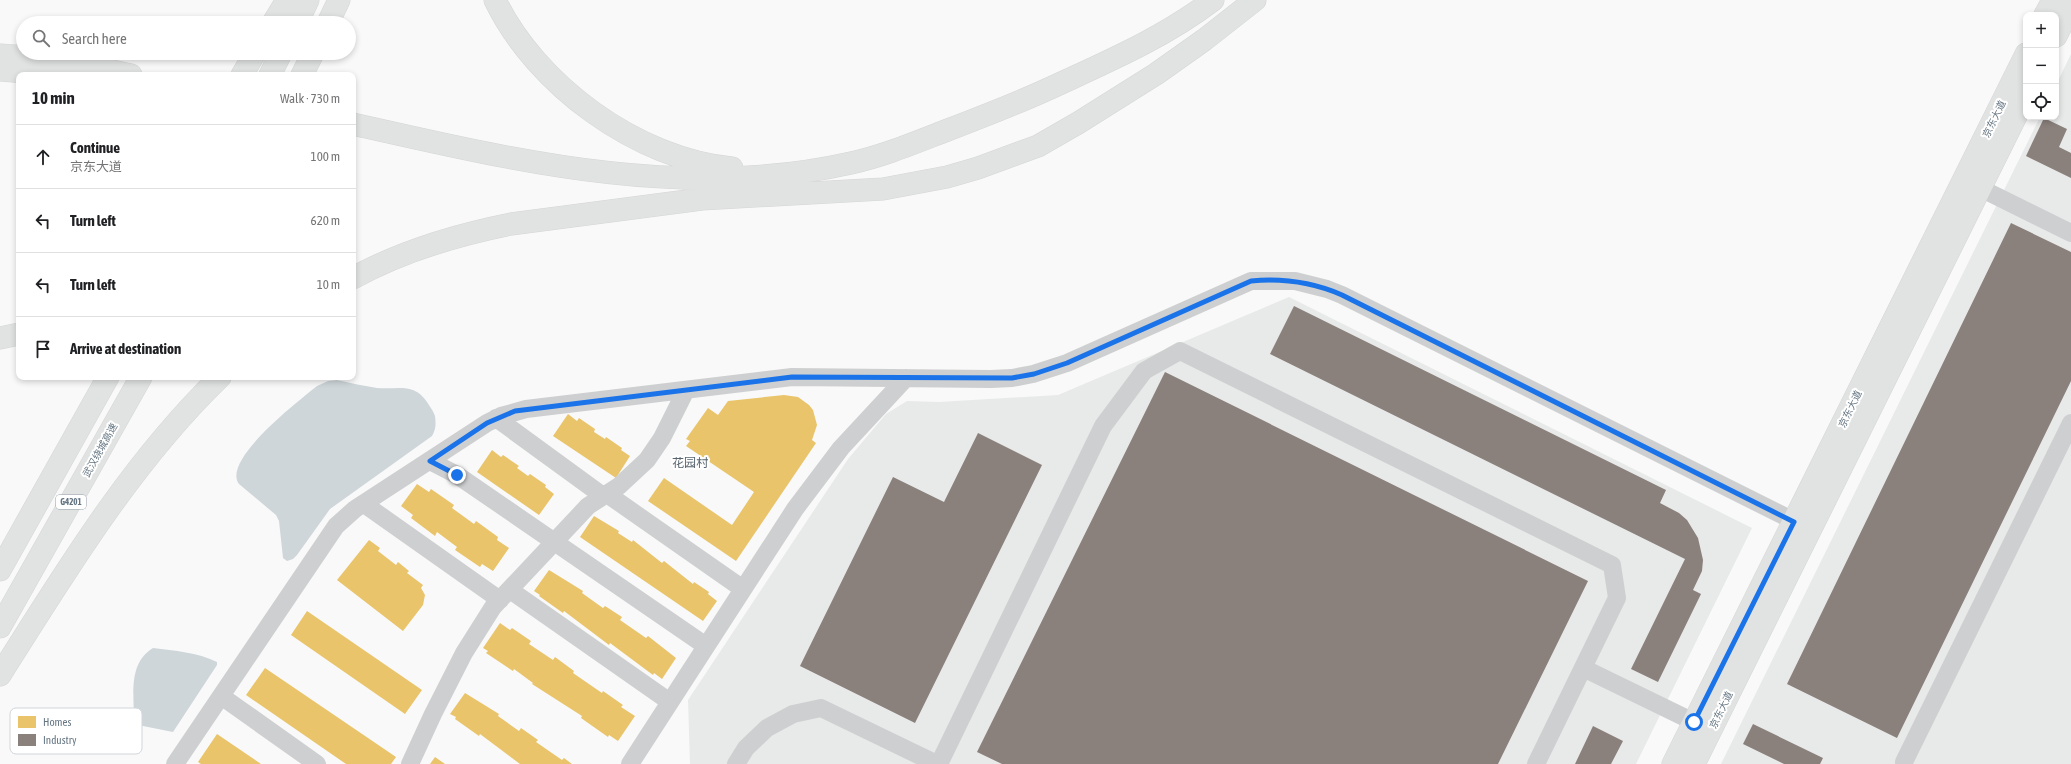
<!DOCTYPE html>
<html lang="en">
<head>
<meta charset="utf-8">
<style>
  body { margin:0; font-family:"Asap Condensed","Noto Sans SC",sans-serif; background:#f2f2f2; color:#202124 }
  .controls { position:absolute; right:12px; top:12px; display:grid; overflow:hidden; border-radius:8px; box-shadow:0 2px 6px #0003 }
  .controls button { width:36px; height:36px; display:grid; place-items:center; padding:0; border:0; border-bottom:1px solid #e0e0e0; background:#fff; color:#202124; font:20px sans-serif }
  .stop { position:absolute; width:12px; height:12px; margin:-9px; border:3px solid #1a73e8; border-radius:50%; background:#fff }
  .stop.end { background:#1a73e8; border-color:#fff; box-shadow:0 1px 4px #0008 }
  .list { margin:0; padding:0; list-style:none }
  h2 { display:flex; justify-content:space-between; align-items:center; height:52px; margin:0; padding:0 16px; font-size:17px }
  h2 small { font-size:13px; font-weight:400; color:#757577 }
  .list li { display:grid; grid-template-columns:26px 1fr auto; gap:12px; align-items:center; box-sizing:border-box; height:64px; padding:0 16px; border-top:1px solid #e0e0e0 }
  .list b { display:block; font-size:15px; white-space:nowrap }
  .list p { margin:0; font-size:13px; white-space:nowrap; color:#757577 }
  .list em { font-size:13px; font-style:normal; color:#757577 }
  .icon { flex:none; width:22px; height:22px; fill:none; stroke:currentColor; stroke-width:2; stroke-linecap:round; stroke-linejoin:round }
  .map { position:relative; flex:none; width:2071px; height:764px; overflow:hidden }
  .search { position:absolute; background:#fff; box-shadow:0 2px 6px #0003; left:16px; top:16px; width:340px; height:44px; display:flex; align-items:center; gap:10px; box-sizing:border-box; padding:0 14px; border-radius:22px; color:#757577; font-size:15px }
  .panel { position:absolute; background:#fff; box-shadow:0 2px 6px #0003; left:16px; top:72px; width:340px; height:308px; border-radius:8px }
  .map>svg:first-child { display:block }
  .built { fill:#e8e9e9 }
  .water { fill:#ced6d9 }
  .homes { fill:#e9c46a }
  .industry { fill:#8a817c }
  .lines { fill:none; stroke-linecap:round; stroke-linejoin:round }
  .major-casing { stroke:#d5d6d7; stroke-width:23 }
  .highway-casing { stroke:#d5d6d6; stroke-width:23 }
  .minor { stroke:#cecfd0; stroke-width:18 }
  .major { stroke:#e1e2e2; stroke-width:22 }
  .highway { stroke:#e1e2e2; stroke-width:22 }
  .route { stroke:#1a73e8; stroke-width:5 }
  .labels { text-anchor:middle; dominant-baseline:central; stroke-width:4; stroke-linejoin:round; paint-order:stroke }
  .shield { fill:#fff; stroke:#939fa8; stroke-width:1 }
  .shield-label { font-size:9px; font-weight:bold; fill:#657683 }
  .street-label { font-size:10px; fill:#657683; stroke:#fff }
  .quarter-label { font-size:12px; fill:#57646e; stroke:#fff }
  .key { fill:#fff; stroke:#d1d6da; stroke-width:1 }
  .key-label { font-size:11px; fill:#657683 }
</style>
</head>
<body>
<div class="map">
<svg width="2071" height="764" viewBox="0 0 2071 764">
  <rect width="100%" height="100%" fill="#f9f9f9"/>
  <path class="built" d="M2071,54v710h-350l319,-647h16v-32z
    M1289,297l463,231 -116,236h-946l-2,-64 160,-241 38,-45 21,-13 32,1 119,-7z"/>
  <path class="water" d="M337,380c14,3 27,6 40,8 20,2 37,-6 50,14 3,5 6,8 8,14 1,8 1,13 -3,20l-102,73 -33,46 -4,4 -6,2 -4,-3 -4,-37 -3,-6 -37,-31c-18,-24 61,-84 78,-98l11,-5z
    M153,648c22,3 44,4 64,14v3l-44,67 -35,-7 -4,-5c0,-25 -6,-57 19,-72z"/>
  <path class="homes" d="M784,395l14,2 11,8 4,5 4,15 -5,15 4,3 -80,118 -88,-60 16,-23 68,47 22,-33 -68,-46 4,-5 -4,-2 22,-31 10,7 10,-14z
    M568,414l9,7 2,-3 16,11 -1,3 11,7 1,-2 16,11 -1,2 9,6 -14,22 -63,-42z
    M492,450l9,7 2,-2 16,11 -2,2 11,8 2,-2 16,11 -1,2 9,7 -15,21 -62,-43z
    M417,484l12,8 2,-3 23,16 -2,3 22,16 2,-3 22,16 -1,3 12,8 -16,23 -11,-7 -2,3 -25,-17 2,-3 -20,-15 -2,4 -24,-18 2,-3 -12,-9z
    M594,516l25,15 -1,2 14,9 1,-2 29,23 2,-2 29,23 1,-2 15,10 -1,2 9,7 -14,20 -123,-84z
    M369,540l11,8 -2,3 18,14 2,-3 11,9 -2,2 16,12 -2,3 4,7 -2,10 -20,26 -66,-51z
    M549,570l34,21 -1,2 21,15 2,-2 17,11 -2,3 26,18 2,-2 28,22 -14,21 -8,-6 -1,2 -43,-32 -1,2 -45,-34 -1,2 -24,-17 1,-1 -6,-4z
    M307,611l115,79 -17,24 -114,-79z
    M500,623l10,7 2,-2 19,13 -2,3 24,16 2,-3 19,14 -1,2 29,20 1,-2 20,14 -2,2 14,9 -17,25 -9,-6 -1,2 -27,-19 1,-2 -50,-32 1,-1 -19,-14 -1,2 -27,-18 2,-2 -5,-3z
    M265,668l131,89 -5,7h-45l-100,-69z
    M465,693l34,21 -1,2 21,15 2,-3 17,12 -2,2 26,18 2,-2 8,6h-52l-40,-30 -1,2 -24,-17 1,-2 -6,-3z
    M217,734l44,30h-60l-3,-2z
    M435,757l10,7h-15z"/>
  <path class="industry" d="M2044,118l23,11 -8,18 12,6v25l-45,-22z
    M2011,223l60,29v129l-174,357 -110,-54z
    M1294,306l372,184 -6,13 19,10 8,7 11,18 5,22 -1,11 -9,19 8,4 -43,88 -27,-13 54,-110 -415,-205z
    M1165,372l423,209 -90,183h-496l-25,-12z
    M978,433l64,32 -127,258 -115,-57 93,-189 51,25z
    M1753,724l70,34 -3,6h-36l-41,-20z
    M1593,726l30,15 -12,23h-36z"/>
  <g class="lines">
    <g class="major-casing">
      <path id="major" d="M2045,15l8,-15
        M2056,36l15,-30
        M1673,764l353,-710
        M1694,764l332,-668"/>
    </g>
    <g class="highway-casing">
      <path id="highway" d="M495,0c41,85 142,159 237,168
        M273,23l14,-23
        M297,23l11,-23
        M328,23l11,-23
        M0,55l57,4 74,16
        M0,70l62,5
        M242,75l13,-22
        M270,75l11,-22
        M302,75l11,-22
        M353,124c164,37 330,77 498,39 32,-7 63,-20 94,-32 34,-13 68,-26 101,-41 58,-27 116,-51 167,-90
        M353,278c49,-27 103,-43 158,-54l191,-25 181,-10 64,-12 31,-9 60,-22 40,-23 78,-49 48,-34 51,-40
        M0,338l19,-4
        M0,570l108,-193
        M0,627l141,-250
        M0,675c66,-104 131,-212 220,-298"/>
    </g>
    <path class="minor" d="M1980,188l91,45
      M496,418l107,78
      M430,461l27,14 249,171
      M607,494l136,95
      M364,504l136,96
      M510,590l160,112
      M1583,668l111,54
      M221,696l96,68
      M1904,762l167,-339
      M175,764l161,-238 19,-17 132,-86 14,-7 25,-7 266,-32 199,2 21,-1 21,-4 34,-11 184,-82h44l32,8 15,6 452,226
      M410,764l23,-50 31,-61 29,-46 95,-101 31,-20 28,-26 15,-22 24,-48
      M630,764l165,-255 46,-61 65,-70
      M736,764l10,-16 21,-20 26,-14 28,-6 116,56
      M939,764l164,-338 41,-55 36,-20 432,214 5,33 -81,166"/>
    <use href="#major" class="major"/>
    <use href="#highway" class="highway"/>
  </g>
  <g class="lines">
    <path class="route" d="M457,475l-27,-14 57,-38 28,-12 277,-34 220,1 22,-4 33,-11 184,-82c32,-3 61,1 91,14l452,227 -100,200"/>
  </g>
  <g class="labels">
    <rect class="shield" x="56" y="495" width="30" height="14" rx="3"/>
    <g class="shield-label">
      <text x="71" y="502">G4201</text>
    </g>
    <g class="street-label">
      <text transform="translate(1994 119) rotate(-64)">京东大道</text>
      <text transform="translate(1850 409) rotate(-64)">京东大道</text>
      <text transform="translate(100 450) rotate(-61)">武汉绕城高速</text>
      <text transform="translate(1721 710) rotate(-64)">京东大道</text>
    </g>
    <g class="quarter-label">
      <text x="690" y="463">花园村</text>
    </g>
  </g>
  <rect x="10" y="708" width="132" height="46" rx="6" class="key"/>
  <rect x="18" y="716" width="18" height="12" fill="#e9c46a"/>
  <rect x="18" y="734" width="18" height="12" fill="#8a817c"/>
  <g class="key-label">
    <text x="43" y="726">Homes</text>
    <text x="43" y="744">Industry</text>
  </g>
</svg>
<div class="controls">
<button>+</button>
<button>−</button>
<button><svg class="icon" aria-label="locate" viewBox="0 0 24 24"><circle cx="12" cy="12" r="6"/><path d="M12 2v4M12 18v4M2 12h4M18 12h4"/></svg></button>
</div>
<div class="stop" style="left:1694px;top:722px"></div>
<div class="stop end" style="left:457px;top:475px"></div>
<div class="search"><svg class="icon" aria-label="search" viewBox="0 0 24 24"><circle cx="10" cy="10" r="6"/><path d="M15 15l6 6"/></svg>Search here</div>
<section class="panel">
<h2>10 min<small>Walk · 730 m</small></h2>
<ul class="list">
<li><svg class="icon" aria-label="ahead" viewBox="0 0 24 24"><path d="M12 20V5M6 11l6-6 6 6"/></svg><div><b>Continue</b><p>京东大道</p></div><em>100 m</em></li>
<li><svg class="icon" aria-label="left" viewBox="0 0 24 24"><path d="M17 20v-9H6M10 6l-5 5 5 5"/></svg><div><b>Turn left</b></div><em>620 m</em></li>
<li><svg class="icon" aria-label="left" viewBox="0 0 24 24"><path d="M17 20v-9H6M10 6l-5 5 5 5"/></svg><div><b>Turn left</b></div><em>10 m</em></li>
<li><svg class="icon" aria-label="arrive" viewBox="0 0 24 24"><path d="M6 21V4h12l-3 4 3 4H6"/></svg><div><b>Arrive at destination</b></div></li>
</ul>
</section>
</div>
</body>
</html>
